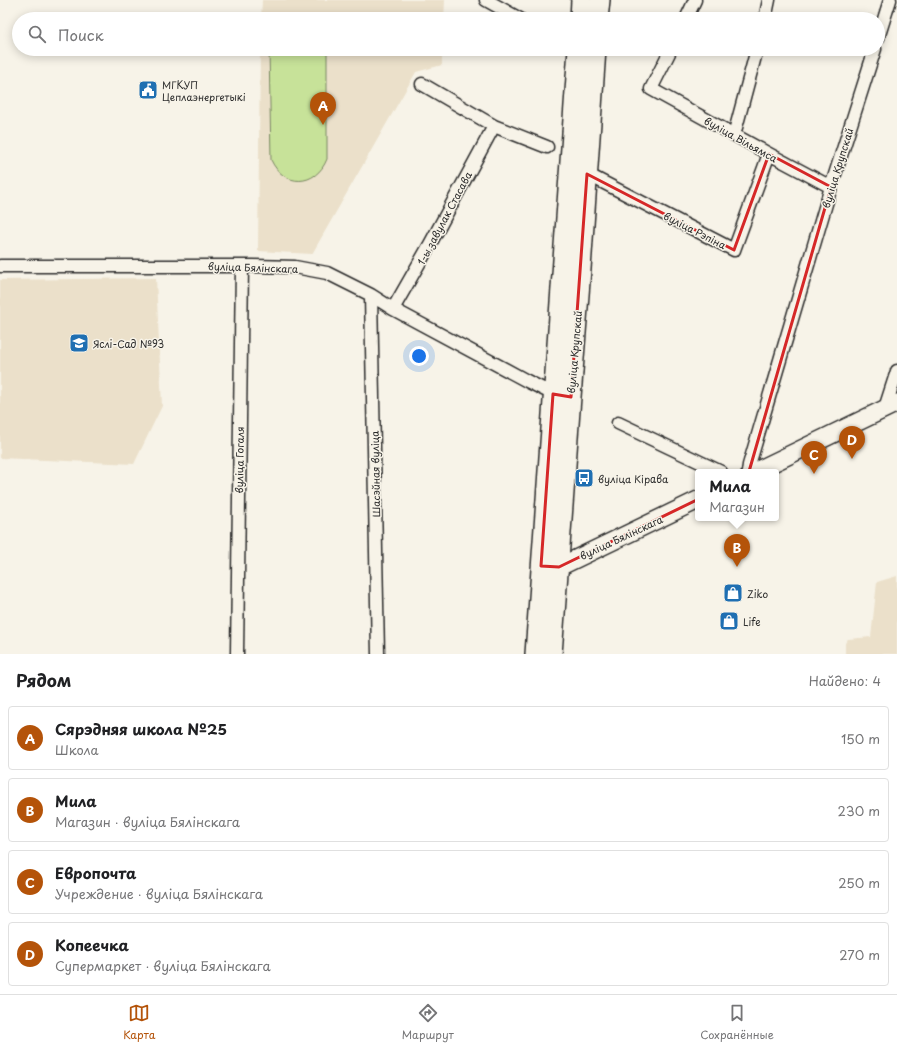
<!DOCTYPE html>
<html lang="ru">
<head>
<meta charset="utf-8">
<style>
  body { margin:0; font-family:"Playpen Sans",sans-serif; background:#f6f6f6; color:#202124 }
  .you { position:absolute; left:419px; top:356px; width:14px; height:14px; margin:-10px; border:3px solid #fff; border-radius:50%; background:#1a73e8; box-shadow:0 0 0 6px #1a73e833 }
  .badge { display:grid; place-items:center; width:26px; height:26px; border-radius:50%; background:#b45309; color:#fff; font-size:13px; font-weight:700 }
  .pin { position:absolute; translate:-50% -33px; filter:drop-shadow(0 1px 2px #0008) }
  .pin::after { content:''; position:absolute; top:21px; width:14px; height:12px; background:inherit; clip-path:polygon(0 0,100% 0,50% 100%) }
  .popup { position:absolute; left:695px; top:469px; width:84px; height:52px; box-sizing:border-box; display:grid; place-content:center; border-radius:4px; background:#fff; filter:drop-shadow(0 1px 3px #0005); font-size:13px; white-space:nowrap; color:#757577 }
  .popup b { font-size:15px; color:#202124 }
  .popup::after { content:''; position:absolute; left:50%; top:100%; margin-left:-8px; border:8px solid transparent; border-top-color:#fff }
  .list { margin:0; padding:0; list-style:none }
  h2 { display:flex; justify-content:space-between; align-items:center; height:52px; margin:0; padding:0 16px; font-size:17px }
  h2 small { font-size:13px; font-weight:400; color:#757577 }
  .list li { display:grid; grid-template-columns:26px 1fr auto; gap:12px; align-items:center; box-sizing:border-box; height:64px; margin:0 8px 8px; padding:0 8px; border:1px solid #e0e0e0; border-radius:4px }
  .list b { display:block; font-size:15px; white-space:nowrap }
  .list p { margin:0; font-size:13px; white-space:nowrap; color:#757577 }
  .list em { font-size:13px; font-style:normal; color:#757577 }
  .icon { flex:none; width:22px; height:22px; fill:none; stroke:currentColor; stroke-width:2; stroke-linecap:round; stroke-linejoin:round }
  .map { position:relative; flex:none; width:897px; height:654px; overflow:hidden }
  .search { position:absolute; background:#fff; box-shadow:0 2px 10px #0003; left:12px; right:12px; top:12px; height:44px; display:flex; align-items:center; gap:10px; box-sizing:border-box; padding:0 14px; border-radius:22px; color:#757577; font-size:15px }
  .sheet { height:340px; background:#fff }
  nav { display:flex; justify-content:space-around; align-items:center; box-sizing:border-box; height:56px; border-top:1px solid #e0e0e0; background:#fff; font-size:11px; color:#757577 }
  nav a { display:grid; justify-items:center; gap:2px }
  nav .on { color:#b45309 }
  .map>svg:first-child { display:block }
  .built { fill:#ebe0ca }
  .green { fill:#c7e299; stroke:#798662 }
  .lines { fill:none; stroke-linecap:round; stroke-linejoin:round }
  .minor-casing { stroke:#2b2b2b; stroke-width:15 }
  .secondary-casing { stroke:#2b2b2b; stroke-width:20 }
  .primary-casing { stroke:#2b2b2b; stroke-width:22 }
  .minor { stroke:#f7f3e8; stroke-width:12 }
  .secondary { stroke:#f7f3e8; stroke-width:17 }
  .primary { stroke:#f7f3e8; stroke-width:19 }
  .marked { fill:none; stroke:#d62828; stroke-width:3; stroke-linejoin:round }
  .labels { text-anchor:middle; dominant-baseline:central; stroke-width:3; stroke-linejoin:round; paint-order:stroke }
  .poi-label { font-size:10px; fill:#2b2b2b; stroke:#f7f3e8; text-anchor:start }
  .street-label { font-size:10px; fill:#2b2b2b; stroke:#f7f3e8 }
</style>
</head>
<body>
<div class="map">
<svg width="897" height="654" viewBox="0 0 897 654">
  <rect width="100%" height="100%" fill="#f7f3e8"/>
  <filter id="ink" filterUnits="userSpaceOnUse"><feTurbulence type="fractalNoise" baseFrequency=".025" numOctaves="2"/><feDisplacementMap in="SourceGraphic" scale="8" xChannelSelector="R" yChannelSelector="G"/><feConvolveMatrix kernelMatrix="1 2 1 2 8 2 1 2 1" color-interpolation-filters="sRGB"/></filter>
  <g filter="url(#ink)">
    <path class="built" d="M262,0h183l-1,19h-183z
      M260,49h182v16l-26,7 -104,182 -54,-3z
      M156,278l6,128 -28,58 -134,-6v-178z
      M897,576v78h-52v-11l3,-4 23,-2 6,-55z"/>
    <path class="green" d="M269,49h58v110c-11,28 -43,29 -56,1z"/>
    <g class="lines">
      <g class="minor-casing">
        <path id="minor" d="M486,0l34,19
          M686,19l9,-19
          M765,19l4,-19
          M878,38l12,-38
          M671,49l-20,40 118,65 62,33
          M422,84l72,42 53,21
          M734,135l23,-86
          M587,174l147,76 35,-96
          M0,266h254l41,1 32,6 44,22 22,14 134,72 26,13 6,1
          M371,295l7,359
          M393,309l36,-63 65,-120
          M885,408l12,-37
          M618,423l103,49
          M748,472l1,-7 82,-278 44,-138
          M237,654l5,-388"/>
      </g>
      <g class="secondary-casing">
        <path id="secondary" d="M754,472l143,-69
          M546,566l13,1 139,-67"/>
      </g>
      <g class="primary-casing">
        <path id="primary" d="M580,19l1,-19
          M598,19l2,-19
          M535,654l43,-605
          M552,654l19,-257 10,-128 15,-220"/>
      </g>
      <use href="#minor" class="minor"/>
      <use href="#secondary" class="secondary"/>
      <use href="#primary" class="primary"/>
    </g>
  </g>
  <path class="marked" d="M769,154l62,33 -83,288 -189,92 -18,-1 12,-172 18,3 16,-223 147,76z"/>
  <defs>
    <g id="civic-square" transform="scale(1)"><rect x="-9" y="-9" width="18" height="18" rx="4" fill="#1f6fb2" stroke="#f7f3e8"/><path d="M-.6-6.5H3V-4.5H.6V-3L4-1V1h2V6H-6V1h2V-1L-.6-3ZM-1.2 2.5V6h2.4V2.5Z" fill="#fff"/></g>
    <g id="school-square" transform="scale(1)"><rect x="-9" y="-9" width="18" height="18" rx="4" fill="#1f6fb2" stroke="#f7f3e8"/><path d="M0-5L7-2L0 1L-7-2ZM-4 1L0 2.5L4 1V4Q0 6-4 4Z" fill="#fff"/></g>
    <g id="bus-square" transform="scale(1)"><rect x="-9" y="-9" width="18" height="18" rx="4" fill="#1f6fb2" stroke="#f7f3e8"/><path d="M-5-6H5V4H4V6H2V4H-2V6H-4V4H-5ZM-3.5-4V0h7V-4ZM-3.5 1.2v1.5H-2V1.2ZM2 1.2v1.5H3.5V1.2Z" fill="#fff"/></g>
    <g id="shop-square" transform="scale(1)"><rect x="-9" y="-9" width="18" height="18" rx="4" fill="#1f6fb2" stroke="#f7f3e8"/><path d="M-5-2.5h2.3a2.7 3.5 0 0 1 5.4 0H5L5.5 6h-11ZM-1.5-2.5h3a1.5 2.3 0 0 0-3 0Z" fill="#fff"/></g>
  </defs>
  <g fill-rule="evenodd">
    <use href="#civic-square" x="148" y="90"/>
    <use href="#school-square" x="79" y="343"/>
    <use href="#bus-square" x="584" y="478"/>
    <use href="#shop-square" x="733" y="593"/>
    <use href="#shop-square" x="729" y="621"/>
  </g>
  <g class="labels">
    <g class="poi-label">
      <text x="162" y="84">МГКУП<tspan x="162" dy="12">Цеплаэнергетыкі</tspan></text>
      <text x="93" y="343">Яслі-Сад №93</text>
      <text x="598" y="478">вуліца Кірава</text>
      <text x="747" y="593">Ziko</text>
      <text x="743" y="621">Life</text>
    </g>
    <g class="street-label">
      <text transform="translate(741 139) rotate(29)">вуліца Вільямса</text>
      <text transform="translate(837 168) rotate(-73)">вуліца Крупскай</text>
      <text transform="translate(444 218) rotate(-62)">1-ы завулак Стасава</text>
      <text transform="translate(695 230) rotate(27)">вуліца Рэпіна</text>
      <text transform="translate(253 267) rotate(2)">вуліца Бялінскага</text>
      <text transform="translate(574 352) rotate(-85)">вуліца Крупскай</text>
      <text transform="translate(239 460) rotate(-89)">вуліца Гогаля</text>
      <text transform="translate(375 474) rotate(-91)">Шасэйная вуліца</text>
      <text transform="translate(621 537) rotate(-25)">вуліца Бялінскага</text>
    </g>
  </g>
</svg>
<div class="you"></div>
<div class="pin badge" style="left:323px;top:125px">A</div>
<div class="pin badge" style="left:737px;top:567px">B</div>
<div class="popup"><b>Мила</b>Магазин</div>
<div class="pin badge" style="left:814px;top:474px">C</div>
<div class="pin badge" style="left:852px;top:459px">D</div>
<div class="search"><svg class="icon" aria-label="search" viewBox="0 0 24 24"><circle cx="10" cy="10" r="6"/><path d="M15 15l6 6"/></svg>Поиск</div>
</div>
<section class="sheet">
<h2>Рядом<small>Найдено: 4</small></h2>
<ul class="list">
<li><span class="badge">A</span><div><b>Сярэдняя школа №25</b><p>Школа</p></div><em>150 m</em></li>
<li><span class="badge">B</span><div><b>Мила</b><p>Магазин · вуліца Бялінскага</p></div><em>230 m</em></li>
<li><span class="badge">C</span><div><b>Европочта</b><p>Учреждение · вуліца Бялінскага</p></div><em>250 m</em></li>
<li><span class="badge">D</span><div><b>Копеечка</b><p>Супермаркет · вуліца Бялінскага</p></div><em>270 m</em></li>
</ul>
</section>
<nav>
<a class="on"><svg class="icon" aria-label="map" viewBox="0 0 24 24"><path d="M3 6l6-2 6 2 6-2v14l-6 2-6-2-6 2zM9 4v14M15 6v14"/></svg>Карта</a>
<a><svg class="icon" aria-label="directions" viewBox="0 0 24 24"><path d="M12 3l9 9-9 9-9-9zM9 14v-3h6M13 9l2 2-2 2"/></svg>Маршрут</a>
<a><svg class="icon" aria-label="saved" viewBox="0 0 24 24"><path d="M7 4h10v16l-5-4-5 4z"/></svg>Сохранённые</a>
</nav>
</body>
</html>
